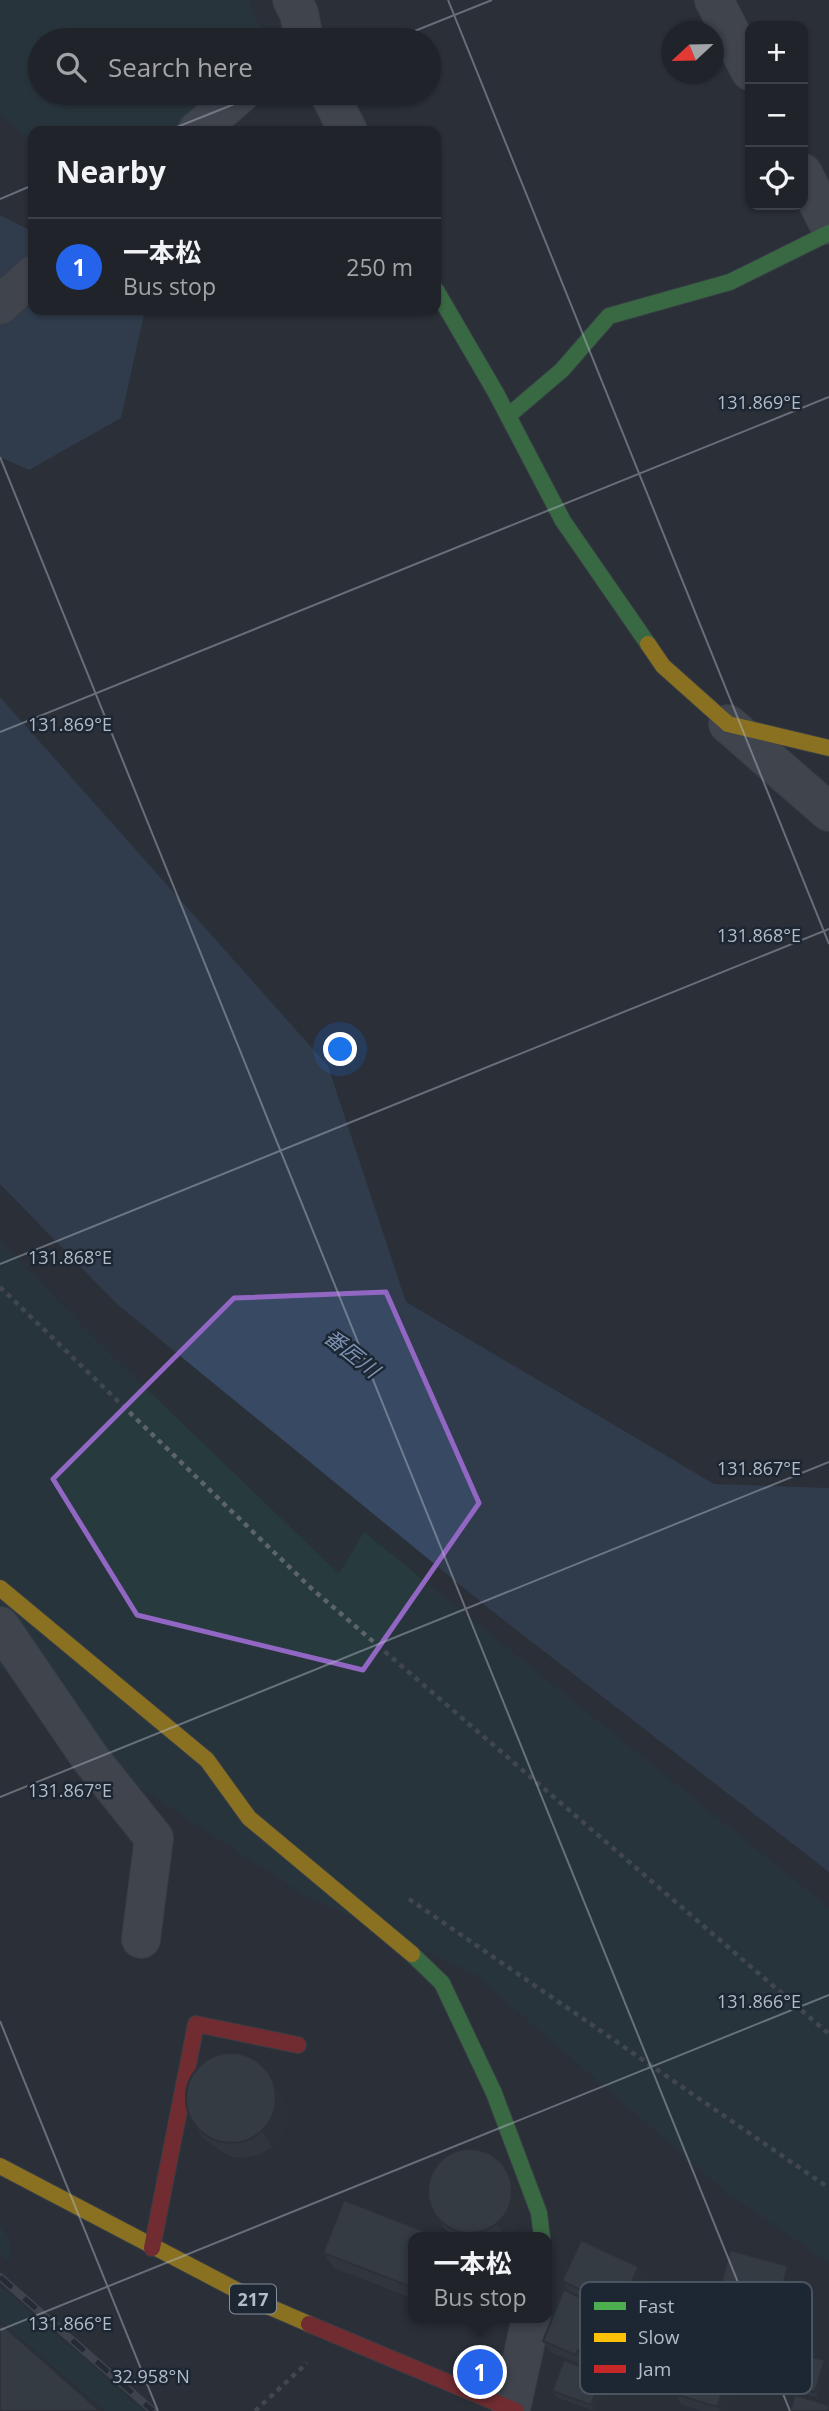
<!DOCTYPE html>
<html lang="en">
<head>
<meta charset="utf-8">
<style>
  body { margin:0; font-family:"Open Sans","Noto Sans JP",sans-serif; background:#2d3036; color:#f1f3f6 }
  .controls { position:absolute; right:21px; top:21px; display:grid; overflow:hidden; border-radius:14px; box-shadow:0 2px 5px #0004 }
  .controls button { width:63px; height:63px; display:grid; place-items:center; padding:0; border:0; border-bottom:2px solid #3d4147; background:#20242a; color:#f1f3f6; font:35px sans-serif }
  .compass { position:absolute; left:661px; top:21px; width:63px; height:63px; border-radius:50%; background:#20242a; box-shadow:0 2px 5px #0004; rotate:248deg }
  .you { position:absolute; left:341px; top:1050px; width:24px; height:24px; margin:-18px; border:5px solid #fff; border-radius:50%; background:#1a73e8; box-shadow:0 0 0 10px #1a73e833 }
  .badge { display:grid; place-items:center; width:46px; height:46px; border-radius:50%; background:#2563eb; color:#fff; font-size:23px; font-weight:700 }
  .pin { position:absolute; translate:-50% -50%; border:4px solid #fff; box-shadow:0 2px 7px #0006 }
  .popup { position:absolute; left:408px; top:2232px; width:144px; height:91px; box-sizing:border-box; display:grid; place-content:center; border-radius:14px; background:#20242a; filter:drop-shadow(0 2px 5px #0005); font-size:23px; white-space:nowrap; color:#a2a4a8 }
  .popup b { font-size:26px; color:#f1f3f6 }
  .popup::after { content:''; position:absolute; left:50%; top:100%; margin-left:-14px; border:14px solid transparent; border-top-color:#20242a }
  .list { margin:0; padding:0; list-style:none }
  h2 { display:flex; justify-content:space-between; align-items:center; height:91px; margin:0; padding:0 28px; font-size:30px }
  h2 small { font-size:23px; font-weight:400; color:#a2a4a8 }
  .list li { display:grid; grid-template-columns:46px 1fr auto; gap:21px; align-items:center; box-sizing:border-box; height:98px; padding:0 28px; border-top:2px solid #3d4147 }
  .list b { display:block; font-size:26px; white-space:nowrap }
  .list p { margin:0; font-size:23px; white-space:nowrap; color:#a2a4a8 }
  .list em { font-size:23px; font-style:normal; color:#a2a4a8 }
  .icon { flex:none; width:38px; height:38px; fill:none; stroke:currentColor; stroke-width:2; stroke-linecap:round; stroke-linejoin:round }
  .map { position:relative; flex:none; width:829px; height:2411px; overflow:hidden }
  .search { position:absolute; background:#20242a; box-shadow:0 2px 5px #0004; left:28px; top:28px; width:413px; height:77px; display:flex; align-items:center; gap:18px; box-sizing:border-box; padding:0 24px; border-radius:38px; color:#a2a4a8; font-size:26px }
  .panel { position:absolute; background:#20242a; box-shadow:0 2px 5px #0004; left:28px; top:126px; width:413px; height:189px; border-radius:14px }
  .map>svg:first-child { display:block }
  .green { fill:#273a3e }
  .water { fill:#384963 }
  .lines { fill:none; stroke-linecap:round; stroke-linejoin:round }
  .street-casing { stroke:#484c53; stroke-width:40 }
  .fast-casing { stroke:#484c53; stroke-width:18 }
  .slow-casing { stroke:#484c53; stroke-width:18 }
  .jam-casing { stroke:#484c53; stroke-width:18 }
  .path { stroke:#5d636a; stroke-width:4.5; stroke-dasharray:5 5; stroke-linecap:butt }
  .street { stroke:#5a5e66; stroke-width:38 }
  .fast { stroke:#4caf50; stroke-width:16 }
  .slow { stroke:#ffc107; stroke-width:16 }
  .jam { stroke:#c62828; stroke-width:16 }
  .rail-casing { stroke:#595d64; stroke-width:8 }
  .rail { stroke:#1d2633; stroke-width:5; stroke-dasharray:16; stroke-linecap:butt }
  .wall { fill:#3a3f45 }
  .shaded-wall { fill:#303338 }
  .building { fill:#444950; stroke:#303338; stroke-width:2 }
  .marked { fill:none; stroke:#9266c3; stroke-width:5; stroke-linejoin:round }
  .ticks { fill:none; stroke:#b4bcc9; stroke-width:2; stroke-opacity:0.45 }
  .labels { text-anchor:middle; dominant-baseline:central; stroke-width:5; stroke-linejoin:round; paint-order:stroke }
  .shield { fill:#1d2633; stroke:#878f9c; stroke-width:2 }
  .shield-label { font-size:18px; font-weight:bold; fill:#b4bcc9 }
  .water-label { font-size:21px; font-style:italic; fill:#7c92b1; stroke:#1d2633 }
  .key { fill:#1d2633; stroke:#4a5360; stroke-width:2 }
  .key-label { font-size:19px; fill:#b4bcc9 }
  .ticks-label { font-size:18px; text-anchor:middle; fill:#b4bcc9; stroke:#1d2633; stroke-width:5; stroke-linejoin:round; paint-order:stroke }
</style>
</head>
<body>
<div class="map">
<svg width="829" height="2411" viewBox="0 0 829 2411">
  <rect width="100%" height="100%" fill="#2a3038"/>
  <path class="green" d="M0,0h248l18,40h-226v53h182l-45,38h-144v11l-33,-28z
    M0,1241l106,109 233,224 25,-42 465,376v354l-103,-70 -251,-218 -172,-80 -166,-109 -91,-111 -46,-6z
    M0,2226l10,14 -1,22 -9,-8z
    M0,2286l144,125h-39l-105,-91z"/>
  <path class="water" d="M0,215l33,17v78h112l-24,108 -92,52 -29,-13z
    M0,697l328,369 78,236 308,182 115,4v384l-337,-261 -374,-306 -118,-121z"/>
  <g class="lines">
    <g class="street-casing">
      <path id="street" d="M292,0l7,13 5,25 -2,2
        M714,0l36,71
        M329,93l19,38
        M197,131l44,-38
        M803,173l26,52
        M0,305l33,-30
        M728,724l101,88
        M0,1626l90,132 64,80 -13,101
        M511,2409l20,-91"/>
    </g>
    <g class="fast-casing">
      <path id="fast" d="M436,290l60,103 67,128 85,123
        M508,416l54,-46 47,-54 121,-34 99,-49
        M412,1954l30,29 52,110 45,120 3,24"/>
    </g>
    <g class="slow-casing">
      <path id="slow" d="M648,644l15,22 65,58 101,24
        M0,1588l207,172 42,58 163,136
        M0,2166l265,139 44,19"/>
    </g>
    <g class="jam-casing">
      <path id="jam" d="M152,2248l44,-224 102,21
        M309,2324l207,87"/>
    </g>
    <path class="path" d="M0,1287l311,301 518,446
      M409,1899l420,289
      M255,2411l52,-48"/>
    <use href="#street" class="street"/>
    <use href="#fast" class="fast"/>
    <use href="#slow" class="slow"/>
    <use href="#jam" class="jam"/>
    <g class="rail-casing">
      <path id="rail" d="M0,2277l153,134"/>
    </g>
    <use href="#rail" class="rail"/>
  </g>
  <path class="wall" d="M261,2064l11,15 14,25 1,15 -5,15 -10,13 -13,8 -15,3 -16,-2 -25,-18 -10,-15z
    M501,2160l10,15 13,25 -1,15 -14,22h-54l-12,-10 -11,-15z
    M414,2237v62l-80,-31 -11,-15z
    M730,2250l65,26 -7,27 -8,-3 -15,58 -50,-14 -7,-10z
    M639,2267l7,10 -20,41 -57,-27 -7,-10z
    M462,2318h34l-5,11z
    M626,2329l-24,41 -14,-11 -6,6 -32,-13 -7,-11z
    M829,2366l-11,32 -34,-10 -4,-5z
    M742,2367l-15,44h-25l-20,-6 -7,-11z
    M606,2380l-11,31 -39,-14 -4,-6z"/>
  <path class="shaded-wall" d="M261,2064l11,15 14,25 1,15 -5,15 -10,13 -10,-15z
    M501,2160l10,15 13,25 -1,15 -14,22h-3l-9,-12z
    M788,2266l7,10 -7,27 -7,-11z
    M639,2267l7,10 -20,41 -7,-10z
    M773,2290l7,10 -15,58 -7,-11z
    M483,2318h13l-5,11z
    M619,2319l7,10 -24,41 -7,-10z
    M735,2356l7,11 -15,44h-7l-3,-4z
    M825,2360l4,6 -11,32 -3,-6z
    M602,2374l4,6 -11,31 -4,-6z"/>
  <path class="building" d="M186 2098a45 45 0 1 1 90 0a45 45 0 1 1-90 0Z
    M428 2191a42 42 0 1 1 84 0a42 42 0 1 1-84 0Z
    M344,2200l95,37h-25v51l-91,-35z
    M581,2240l58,27 -20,41 -57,-27z
    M730,2250l58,16 -7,26 -8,-2 -15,57 -50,-13z
    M564,2289l55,30 -24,41 -15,-12 -5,7 -32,-14z
    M0,2323l100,88h-100z
    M692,2340l43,16 -18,51 -42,-13z
    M789,2352l36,8 -10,32 -35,-9z
    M564,2360l38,14 -11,31 -39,-14z
    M795,2395l34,10v6h-39z"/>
  <path d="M0 0H829V2411H0ZM386,1292l93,211 -116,167 -226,-55 -84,-136 181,-181z" fill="#2a3038" fill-opacity=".55" fill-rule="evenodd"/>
  <path class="marked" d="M386,1292l93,211 -116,167 -226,-55 -84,-136 181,-181z"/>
  <path class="ticks" d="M448,0l381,944M392,40l100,-40M167,131l95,-38M0,199l33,-14M0,457l790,1954M0,732l829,-335M0,1264l829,-335M0,1797l829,-335M0,2021l158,390M0,2330l829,-335"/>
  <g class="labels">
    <rect class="shield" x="230" y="2284.5" width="46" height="29" rx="5"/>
    <g class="shield-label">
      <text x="253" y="2299">217</text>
    </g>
    <g class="water-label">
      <text transform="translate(352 1353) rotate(39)">番匠川</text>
    </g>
  </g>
  <rect x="580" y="2282" width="232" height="112" rx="10" class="key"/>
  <rect x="594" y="2302" width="32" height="8" fill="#4caf50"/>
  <rect x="594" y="2333" width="32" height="9" fill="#ffc107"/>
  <rect x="594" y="2365" width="32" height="8" fill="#c62828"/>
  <g class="key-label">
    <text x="638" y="2313">Fast</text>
    <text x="638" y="2344">Slow</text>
    <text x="638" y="2376">Jam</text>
  </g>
  <g class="ticks-label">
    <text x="759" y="409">131.869°E</text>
    <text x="70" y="731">131.869°E</text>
    <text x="759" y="942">131.868°E</text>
    <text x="70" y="1264">131.868°E</text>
    <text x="759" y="1475">131.867°E</text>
    <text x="70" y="1797">131.867°E</text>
    <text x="759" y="2008">131.866°E</text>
    <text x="70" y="2330">131.866°E</text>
    <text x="151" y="2383">32.958°N</text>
  </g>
</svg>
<div class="controls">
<button>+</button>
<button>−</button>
<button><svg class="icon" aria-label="locate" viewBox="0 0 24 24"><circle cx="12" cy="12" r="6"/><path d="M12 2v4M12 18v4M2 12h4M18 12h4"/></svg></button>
</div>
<svg class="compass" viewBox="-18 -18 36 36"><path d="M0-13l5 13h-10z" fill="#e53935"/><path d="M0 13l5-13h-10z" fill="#a2a4a8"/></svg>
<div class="you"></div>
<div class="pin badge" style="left:480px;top:2372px">1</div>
<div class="popup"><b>一本松</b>Bus stop</div>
<div class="search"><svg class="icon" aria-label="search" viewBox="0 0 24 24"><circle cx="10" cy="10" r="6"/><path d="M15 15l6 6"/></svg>Search here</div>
<section class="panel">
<h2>Nearby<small></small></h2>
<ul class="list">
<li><span class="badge">1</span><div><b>一本松</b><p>Bus stop</p></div><em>250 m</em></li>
</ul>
</section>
</div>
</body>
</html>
